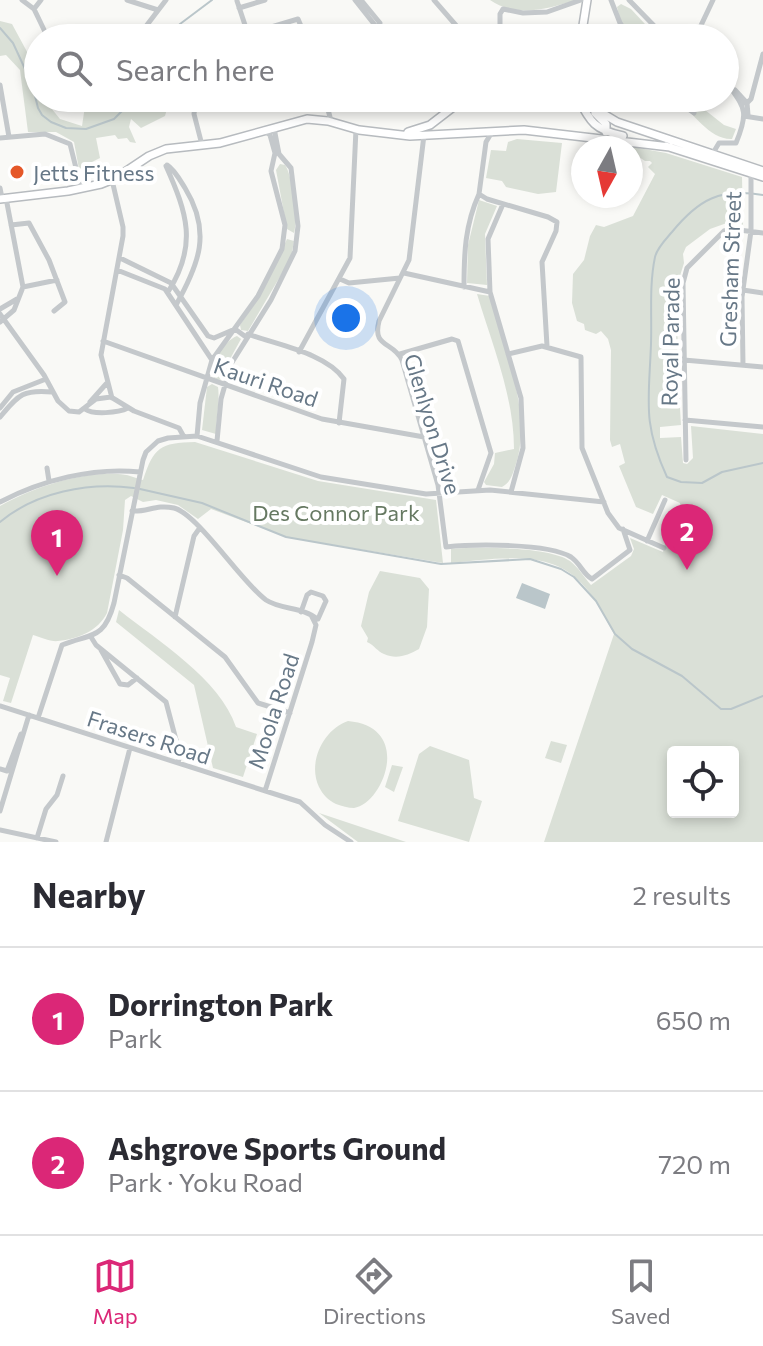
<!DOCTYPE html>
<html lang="en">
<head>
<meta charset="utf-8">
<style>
  body { margin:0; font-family:Commissioner,sans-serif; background:#f7f7f7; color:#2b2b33 }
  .controls { position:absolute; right:24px; bottom:24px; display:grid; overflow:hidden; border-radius:8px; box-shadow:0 4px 12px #0003 }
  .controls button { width:72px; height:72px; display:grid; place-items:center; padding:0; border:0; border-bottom:2px solid #e1e1e2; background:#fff; color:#2b2b33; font:40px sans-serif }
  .compass { position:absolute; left:571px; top:136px; width:72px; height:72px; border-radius:50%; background:#fff; box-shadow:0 4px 12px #0003; rotate:188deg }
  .you { position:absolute; left:346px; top:318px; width:28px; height:28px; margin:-20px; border:6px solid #fff; border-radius:50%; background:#1a73e8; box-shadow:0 0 0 12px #1a73e833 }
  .badge { display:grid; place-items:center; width:52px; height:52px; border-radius:50%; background:#db2777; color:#fff; font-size:26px; font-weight:700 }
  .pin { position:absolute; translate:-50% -66px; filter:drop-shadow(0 2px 4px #0008) }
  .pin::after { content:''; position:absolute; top:42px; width:28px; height:24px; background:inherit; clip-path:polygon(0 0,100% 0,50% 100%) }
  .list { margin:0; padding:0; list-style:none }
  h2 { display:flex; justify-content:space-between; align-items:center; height:104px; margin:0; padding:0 32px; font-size:34px }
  h2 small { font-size:26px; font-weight:400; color:#7c7c81 }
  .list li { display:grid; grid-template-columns:52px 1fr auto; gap:24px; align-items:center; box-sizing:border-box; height:144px; padding:0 32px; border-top:2px solid #e1e1e2 }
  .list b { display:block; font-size:30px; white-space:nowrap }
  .list p { margin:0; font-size:26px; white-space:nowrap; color:#7c7c81 }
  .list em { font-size:26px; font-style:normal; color:#7c7c81 }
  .icon { flex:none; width:44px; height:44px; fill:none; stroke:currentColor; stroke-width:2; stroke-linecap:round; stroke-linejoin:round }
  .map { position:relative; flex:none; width:763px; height:842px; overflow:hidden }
  .search { position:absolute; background:#fff; box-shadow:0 4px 12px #0003; left:24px; right:24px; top:24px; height:88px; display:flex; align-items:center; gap:20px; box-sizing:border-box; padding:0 28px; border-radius:44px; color:#7c7c81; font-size:30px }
  .sheet { height:392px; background:#fff }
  nav { display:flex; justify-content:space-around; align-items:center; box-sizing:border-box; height:112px; border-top:2px solid #e1e1e2; background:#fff; font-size:22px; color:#7c7c81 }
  nav a { display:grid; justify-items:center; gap:4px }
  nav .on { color:#db2777 }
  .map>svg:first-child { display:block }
  .green { fill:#dae0d7; fill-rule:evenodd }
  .water { fill:#bac6ca }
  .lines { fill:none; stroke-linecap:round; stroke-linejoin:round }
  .stream { stroke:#bac6ca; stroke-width:2 }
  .major-casing { stroke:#b7bbbf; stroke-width:10 }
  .minor { stroke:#c4c8cb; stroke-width:5 }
  .major { stroke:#fff; stroke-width:7 }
  .poi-dot { fill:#e55829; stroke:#fff; stroke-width:3 }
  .labels { text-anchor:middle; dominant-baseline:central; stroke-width:8; stroke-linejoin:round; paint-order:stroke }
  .poi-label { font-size:22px; fill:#677887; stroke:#fff; text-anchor:start }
  .street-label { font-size:22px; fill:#677887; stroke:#fff }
  .park-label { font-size:22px; fill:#667962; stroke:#fff }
</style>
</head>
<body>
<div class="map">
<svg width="763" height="842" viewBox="0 0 763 842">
  <rect width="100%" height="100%" fill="#f9f9f6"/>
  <path class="green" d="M490,0h86c-28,9 -60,18 -86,0z
    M621,4l10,5 27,29h-26l-12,-18 -3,-13z
    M0,21l12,3 26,48v26h5l17,21 22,7 3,-20 11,-6 16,12 11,-14h47l-5,18 -24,12 -10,-9 -2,8 7,16 -6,-1 -3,-4 -9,1 -3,-4 -19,3 4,20 -8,4 -1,6 -8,5 -4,-4 -5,-27 -18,-10h-28l-8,-62 -14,-15 -6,1z
    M676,98h34l-5,12 19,15 12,4 -4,10c-22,1 -39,-26 -56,-41z
    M517,139l45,4 -6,49 -18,2 -32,-7 -4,-6 -16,-3 5,-28 15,1 2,-9z
    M633,147l33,6 76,24 1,48 -19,-1 -14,5 -24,18 -3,7 1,9 -5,16 -2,80 4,66 -21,2v11l21,-1 2,26 4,1 6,-6 -2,-32 72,8v408h-219l70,-208c-11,-20 -21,-42 -39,-57 -33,-28 -85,-17 -124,-14v-14c27,-2 98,-3 119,12 8,6 14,16 21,24l40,-29 3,-7 -4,-11 33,14 8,-30 8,3 1,-22 -18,-8 -9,19 -17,-7 -17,-41 6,-3 -5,-19 -8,3 -2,-7 1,-90 -3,-11 -7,-8 -5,3 -11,-4 -1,-6 -7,-3 -5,-18 1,-29 11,-14 6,-24 6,-11 8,2 29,-11 22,-42 -7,-7 4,-4 -2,-2h-5l-12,-8zM673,752h60v60h-60z
    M280,164l5,1c8,11 13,56 9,68l-7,-4 -11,-59z
    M479,200l18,6 -12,28 2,51 -20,-2 1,-38z
    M287,239l7,2 -3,17 -43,73 -7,-1 -1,-5 21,-31z
    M477,294l13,2c13,53 44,117 25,171 -3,8 -4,15 -13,20l-16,-2 -2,-3 10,-18 1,-11 19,-4c0,-53 -22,-105 -37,-155z
    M237,336l4,3 -11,20 -6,19 -5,2 -5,-2 -4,-7c6,-13 14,-30 27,-35z
    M212,384l6,3c2,13 -2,33 -2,47l-14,-4 5,-43z
    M195,442l123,39 118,19 7,63 -157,-26 -75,-28 -13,10 -20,-14 -22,-5 -13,2 -12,-6 -6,4 -2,30 -16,83c-9,18 -29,26 -49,28 -7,1 -18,-4 -25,-6l-22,68 -8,-2 7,-23 -10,-3v-169c31,-18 82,-35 118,-32 9,0 17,4 25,6 11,-33 17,-37 52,-38z
    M380,571l40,7 9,11 -2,38 -8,22c-11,6 -22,11 -35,5 -6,-2 -10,-9 -17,-12l1,-4 -7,-12 8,-34z
    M119,610c39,31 101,69 117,117l21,7 -14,43 -30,-9 -19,-83 -78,-63z
    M348,721c66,6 35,83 6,87 -6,0 -12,-2 -18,-4 -8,-4 -13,-9 -17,-17 -12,-25 5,-58 29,-66z
    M551,741l16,4 -6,18 -16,-5z
    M430,746l39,14 5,38 8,3 -13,41 -71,-21 21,-67z
    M392,765l11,2 -9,25 -9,-5z
    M319,813l87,29h-48z"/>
  <path class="water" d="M522,583l28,11 -5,15 -29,-11z"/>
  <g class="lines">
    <path class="stream" d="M0,28l13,15 19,41 6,24 4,7 9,7 15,6 20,1 28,-10 21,-21
      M168,38l12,-14 32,-24
      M763,195c-43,-7 -64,4 -91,37 -6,7 -15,16 -17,25 -6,29 -3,57 -4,87 -2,56 -9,79 16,133l14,5 21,1 20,-11 41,-9
      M140,489l62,14 84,34 155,27 89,-5 31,10 13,8 22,24 19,33 17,15 50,27 39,33h10l32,-13
      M0,522c36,-30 88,-40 134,-34"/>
    <g class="major-casing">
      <path id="major" d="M581,38l6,-38
        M578,98c12,24 17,32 45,38
        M587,98l15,15 15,9 146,49
        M595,113l11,11v8
        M408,132l22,-7 35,-27
        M666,146l97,31
        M0,199l68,-8 33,-7 15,-6 33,-22 17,-7 54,-6 87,-24 21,2 31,9 51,6 114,-6 146,17"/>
    </g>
    <path class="minor" d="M22,0l12,9 14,29
      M127,0l31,10
      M355,0l23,29
      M361,0l19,23 -7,15
      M434,0l33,38
      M611,0l9,23 10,15
      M629,0l37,38
      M237,1l11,33
      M239,8l26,-8
      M34,9l7,-9
      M137,38l29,-38
      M234,38l64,-19 8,19
      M500,38v-24l3,-5 20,4 24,-1 34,-12
      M673,38l23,-2
      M695,38l18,-38
      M0,85l9,52
      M735,90l12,13 1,12
      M84,98h8
      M196,98l-2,16 8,31
      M325,98l6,23
      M673,98l21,15
      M742,103h5l4,-4 12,-45
      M744,116l19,3
      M492,132l-6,10 -7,52 8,5 61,18 9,5 -1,9 -14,31 5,84
      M424,135l-15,125 -30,61c-7,27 14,20 23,39l36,125 8,62c28,-3 102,-4 125,10 9,6 12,17 21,22l38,-29 -7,-21
      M0,138l45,-4 25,10 11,44
      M713,153l6,-10h17c14,-34 8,-35 -11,-63
      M167,165c7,4 13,15 18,23 27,44 14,76 -9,117
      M166,166c21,47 32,79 2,126
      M112,180l11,47v9l-22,119 11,43
      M0,188l2,10
      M503,204l-15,35 2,53 31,106 2,50 -12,44
      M11,225l18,-2 20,37 16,42 -11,9
      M120,258l51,25 37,53 6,2 21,-9 11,8
      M117,270l48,19 47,71
      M404,273l86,19
      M340,279l9,4 51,-5
      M23,287l34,-7
      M464,287c0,-34 1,-62 15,-93
      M743,290l20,3
      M0,309l17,-10
      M0,314l44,61 14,26 11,10 10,1 17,-13 15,-2 23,14 45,17 5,9
      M0,322l14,-12 9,-23 -17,-89
      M248,334c29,11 78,19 96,45l-5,44
      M103,341l219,78 102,18
      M299,352l51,-94 6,-129
      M400,354l52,-15 6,2 33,112 -13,37
      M508,354l34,-8 39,11 1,91 26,65 11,15 45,20
      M684,360l79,7
      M743,365l-1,-68 9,-66v-56
      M90,402l16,-18
      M0,408l13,-16 33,-13
      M85,409c8,6 33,4 43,-1
      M0,417c18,-21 22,-28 52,-25
      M685,420l78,7
      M197,436l3,-33 12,-43 46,-64 24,-47 3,-24 -14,-54 4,-18 -5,-18 -6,-5
      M217,441l4,-42 10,-35 40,-64 24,-49 3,-25 -7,-58 -12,-14 -5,-26
      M686,460l-3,-177 4,-15 37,-37 7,-2 32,4
      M47,468l2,13
      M0,502c42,-22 93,-35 140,-30
      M132,511c16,1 24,-7 42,-3 24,6 68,75 92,92 15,10 38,7 51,19
      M647,541l18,-41
      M119,575l8,3 98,79 33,46 32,10
      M301,612l6,-17 4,-3 12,4 3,5 -8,18
      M175,617l19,-81 5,-7
      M91,637l5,8 70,57 14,53 -2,8
      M101,650l19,34 8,1 9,-7
      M0,706l300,96 25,23 26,17
      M38,718l24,-73c30,-12 42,-5 52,-42l29,-143 3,-8 12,-11 10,-3 29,-2 124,41 105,17 64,-4 114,12
      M0,769l7,2 14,-37
      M265,791l47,-149 4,-17 -4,-8
      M0,811l29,-96
      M0,830l56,12
      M37,838l9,-29 11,-14 6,-19
      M106,842l24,-94"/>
    <use href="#major" class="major"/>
  </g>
  <circle class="poi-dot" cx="17" cy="172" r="8"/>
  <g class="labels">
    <g class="poi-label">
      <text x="33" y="172">Jetts Fitness</text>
    </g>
    <g class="street-label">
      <text transform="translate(730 269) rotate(-88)">Gresham Street</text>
      <text transform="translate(670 342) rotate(-89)">Royal Parade</text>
      <text transform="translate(266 382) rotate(19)">Kauri Road</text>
      <text transform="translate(433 424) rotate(73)">Glenlyon Drive</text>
      <text transform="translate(273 711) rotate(-72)">Moola Road</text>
      <text transform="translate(149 737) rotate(18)">Frasers Road</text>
    </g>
    <g class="park-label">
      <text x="336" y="512">Des Connor Park</text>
    </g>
  </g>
</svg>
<div class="controls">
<button><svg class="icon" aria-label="locate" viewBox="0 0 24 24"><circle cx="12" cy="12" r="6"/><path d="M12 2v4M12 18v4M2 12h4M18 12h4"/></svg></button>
</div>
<svg class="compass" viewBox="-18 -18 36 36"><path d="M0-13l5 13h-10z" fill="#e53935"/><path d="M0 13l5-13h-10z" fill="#7c7c81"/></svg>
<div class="you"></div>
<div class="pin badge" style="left:57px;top:576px">1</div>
<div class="pin badge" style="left:687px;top:570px">2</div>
<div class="search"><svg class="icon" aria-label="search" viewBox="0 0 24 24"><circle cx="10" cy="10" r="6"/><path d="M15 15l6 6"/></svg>Search here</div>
</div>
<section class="sheet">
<h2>Nearby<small>2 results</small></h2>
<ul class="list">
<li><span class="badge">1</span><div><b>Dorrington Park</b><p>Park</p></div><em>650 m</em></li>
<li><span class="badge">2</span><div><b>Ashgrove Sports Ground</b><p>Park · Yoku Road</p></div><em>720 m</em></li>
</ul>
</section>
<nav>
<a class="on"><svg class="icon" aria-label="map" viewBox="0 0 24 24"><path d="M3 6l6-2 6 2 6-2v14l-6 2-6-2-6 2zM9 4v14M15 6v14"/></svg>Map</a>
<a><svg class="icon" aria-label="directions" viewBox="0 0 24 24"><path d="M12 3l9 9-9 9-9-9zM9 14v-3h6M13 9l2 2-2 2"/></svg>Directions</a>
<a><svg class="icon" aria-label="saved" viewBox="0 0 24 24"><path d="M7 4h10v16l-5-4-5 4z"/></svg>Saved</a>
</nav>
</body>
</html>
